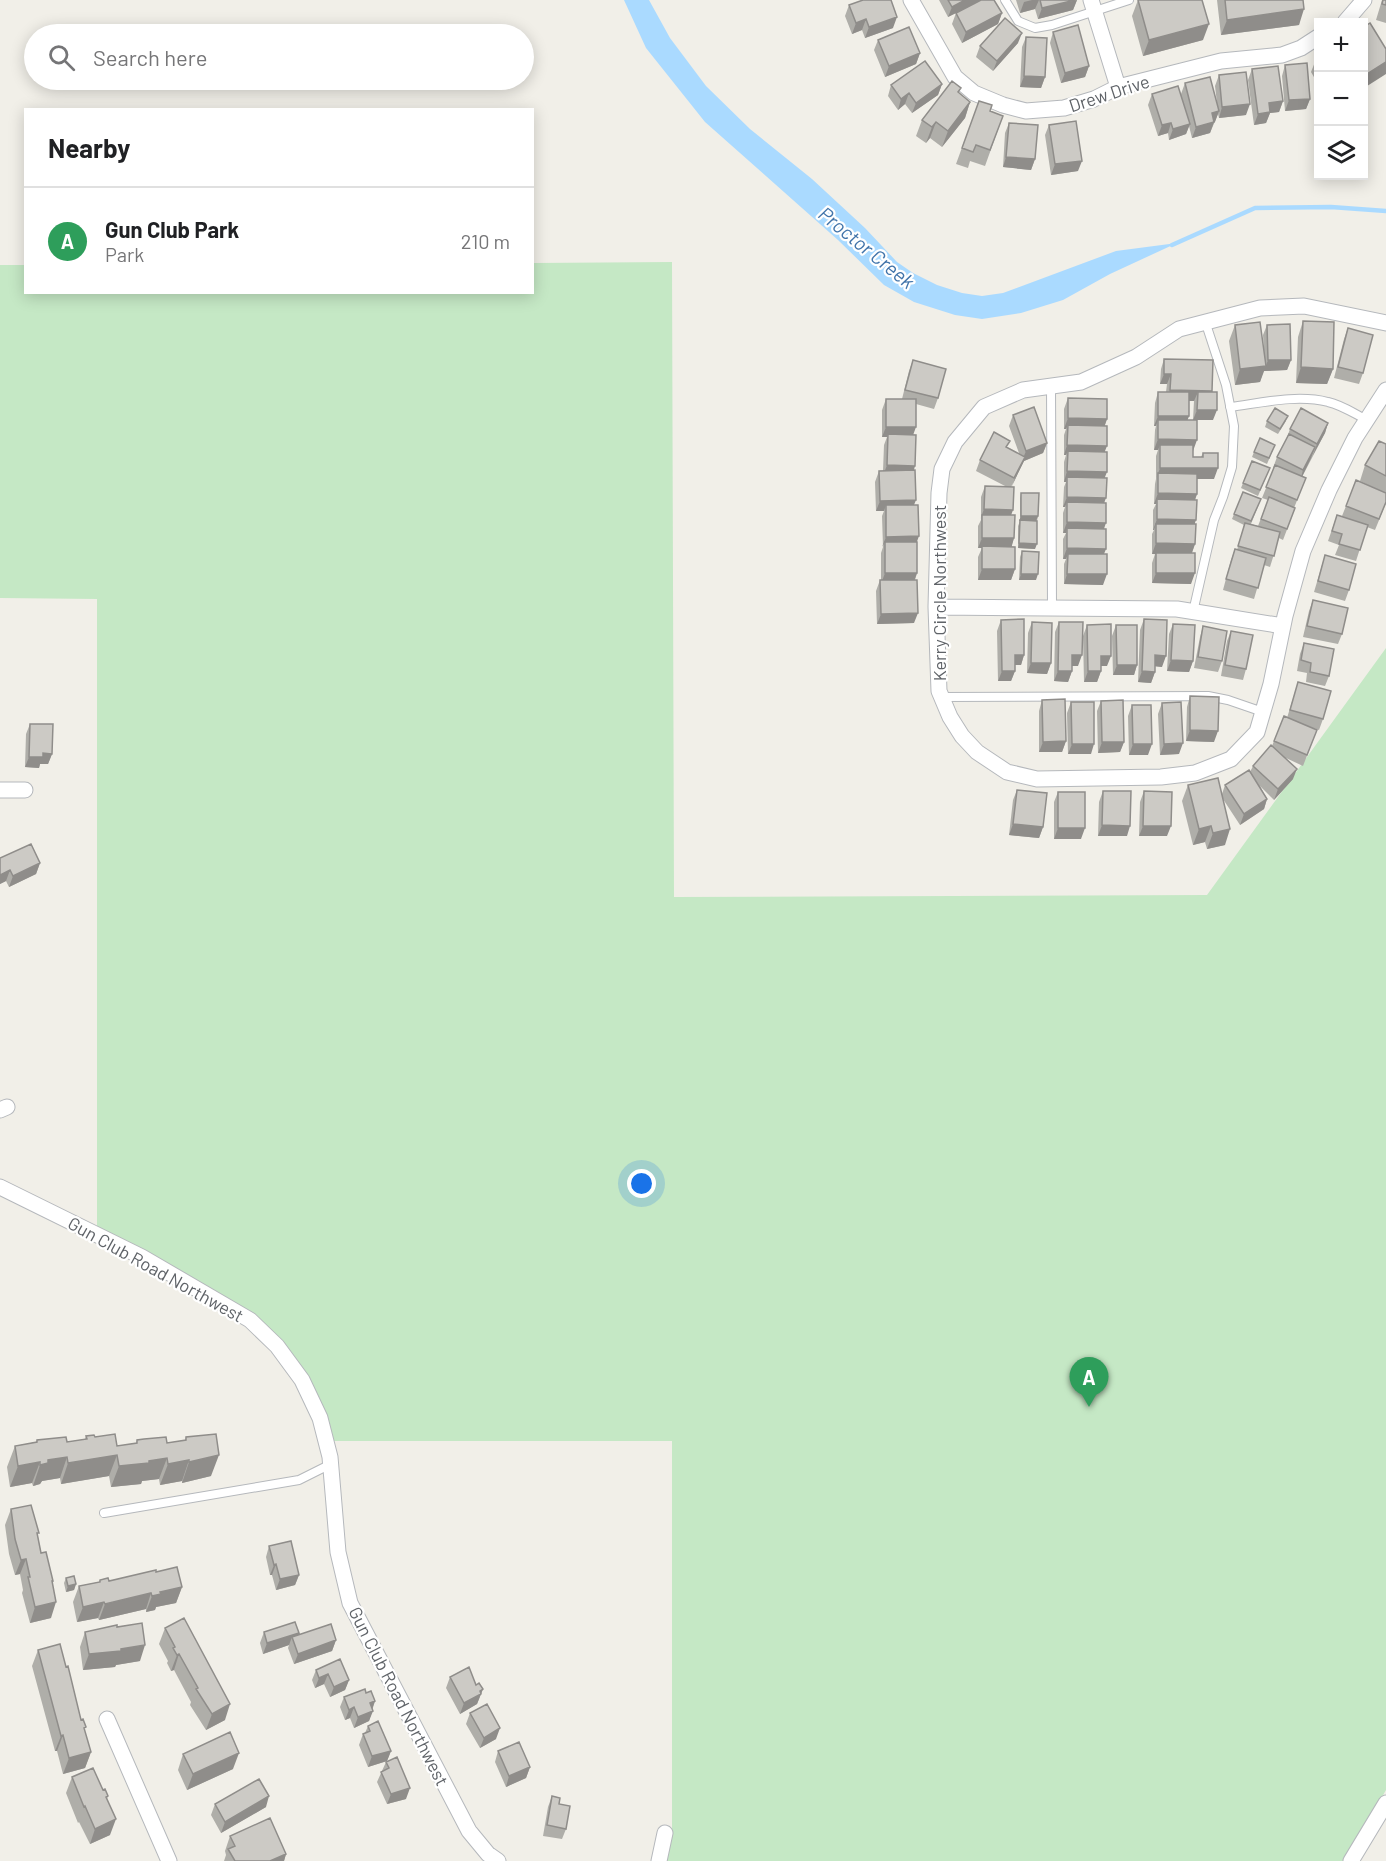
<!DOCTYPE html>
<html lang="en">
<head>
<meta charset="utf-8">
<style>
  body { margin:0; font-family:Barlow,sans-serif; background:#f6f6f6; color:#202124 }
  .controls { position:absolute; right:18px; top:18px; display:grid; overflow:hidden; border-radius:0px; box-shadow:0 3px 15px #0003 }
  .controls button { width:54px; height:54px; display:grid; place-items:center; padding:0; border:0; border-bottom:2px solid #e0e0e0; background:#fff; color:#202124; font:30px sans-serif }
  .you { position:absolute; left:642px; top:1184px; width:21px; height:21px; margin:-15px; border:4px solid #fff; border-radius:50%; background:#1a73e8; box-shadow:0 0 0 9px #1a73e833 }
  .badge { display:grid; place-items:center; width:39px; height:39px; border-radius:50%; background:#ea4335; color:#fff; font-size:20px; font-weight:700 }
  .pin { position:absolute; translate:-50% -50px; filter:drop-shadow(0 2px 3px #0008) }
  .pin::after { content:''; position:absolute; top:32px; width:21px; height:18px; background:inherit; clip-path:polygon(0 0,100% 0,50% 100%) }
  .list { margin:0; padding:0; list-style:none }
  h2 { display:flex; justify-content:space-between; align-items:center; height:78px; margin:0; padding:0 24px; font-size:26px }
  h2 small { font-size:20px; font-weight:400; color:#757577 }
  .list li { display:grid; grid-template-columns:39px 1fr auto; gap:18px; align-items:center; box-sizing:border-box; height:108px; padding:0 24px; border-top:2px solid #e0e0e0 }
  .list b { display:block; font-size:22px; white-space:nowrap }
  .list p { margin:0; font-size:20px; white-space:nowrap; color:#757577 }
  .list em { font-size:20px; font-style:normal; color:#757577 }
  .icon { flex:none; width:33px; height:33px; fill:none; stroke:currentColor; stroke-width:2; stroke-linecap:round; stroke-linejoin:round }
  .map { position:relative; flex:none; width:1386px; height:1861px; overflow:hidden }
  .search { position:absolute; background:#fff; box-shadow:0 3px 15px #0003; left:24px; top:24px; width:510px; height:66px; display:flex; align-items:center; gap:15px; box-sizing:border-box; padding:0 21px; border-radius:33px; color:#757577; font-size:22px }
  .panel { position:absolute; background:#fff; box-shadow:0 3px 15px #0003; left:24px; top:108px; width:510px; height:186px; border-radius:0px }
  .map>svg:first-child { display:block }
  .green { fill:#c5e8c5 }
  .water { fill:#aadaff }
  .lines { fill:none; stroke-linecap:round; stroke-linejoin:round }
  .stream { stroke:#aadaff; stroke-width:4.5 }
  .service-casing { stroke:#b5b8bc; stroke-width:10 }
  .minor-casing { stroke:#b5b8bc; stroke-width:17 }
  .service { stroke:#fff; stroke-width:8 }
  .minor { stroke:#fff; stroke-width:15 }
  .wall { fill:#afaea9 }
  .shaded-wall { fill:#8f8d8a }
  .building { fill:#cccac5; stroke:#8f8d8a; stroke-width:1.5 }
  .labels { text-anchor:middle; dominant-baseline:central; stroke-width:4.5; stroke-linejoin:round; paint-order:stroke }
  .street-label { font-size:18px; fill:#5f6368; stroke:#fff }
  .water-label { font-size:20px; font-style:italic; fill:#4174aa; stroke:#fff }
</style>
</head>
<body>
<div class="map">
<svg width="1386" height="1861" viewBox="0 0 1386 1861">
  <rect width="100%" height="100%" fill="#f1efe8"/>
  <path class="green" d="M672,262l2,635 533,-2 179,-247v1142l-41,71h-682l9,-32v-388h-345l-53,-98 -177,-106v-638l-97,-1v-333h25l1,27h506l1,-29z"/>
  <path class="water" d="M624,0h25l21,38 36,48 44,43 62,50 53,49 32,34 16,11 24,12 25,8 20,3 21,-3 113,-42 61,-8 -67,31 -47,26 -42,13 -39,6 -27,-4 -41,-13 -30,-17 -46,-45 -133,-118 -59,-74z"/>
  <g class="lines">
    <path class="stream" d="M1172,245l83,-37 76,-1 55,4"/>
    <g class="service-casing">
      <path id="service" d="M1005,0l13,21 17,7 17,-3 77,-25
        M1051,386l1,223
        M1230,407c31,-4 67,-13 98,-5 14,3 27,12 39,18
        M1193,612l21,-92 9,-23 9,-30 2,-41 -8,-41 -21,-64
        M941,697l267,-1 20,4 35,12
        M104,1513l195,-33 32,-16"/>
    </g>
    <g class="minor-casing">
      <path id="minor" d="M911,0l44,77 19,16 29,12 23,6 38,-3 30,-9 24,-12 103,-26 61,-6 19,-7 17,-11
        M1091,0l27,87
        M1345,22l19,-22
        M1386,323l-82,-17 -44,2 -81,21 -43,28 -55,25 -58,8 -39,17 -29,35 -13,27 -3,24 -3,114 3,84 11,26 12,19 15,16 30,20 30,7 124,-2 34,-4 36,-14 26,-27 14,-48 14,-68 18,-65 26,-61 26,-52 31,-48
        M936,607l241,2 106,17
        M0,790h25
        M0,1110l7,-3
        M0,1187l142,70 108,63 27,26 25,34 18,38 10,39 8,95 12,51 119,228 19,23 10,7
        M107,1719l62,142
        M659,1861l6,-28
        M1351,1861l35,-58"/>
    </g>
    <use href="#service" class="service"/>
    <use href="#minor" class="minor"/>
  </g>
  <path class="wall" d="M939,0h55l8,13 -4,11 -36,19 -10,-19 4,-11 -8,4z
    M1016,0h61l-4,10 -35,9 -3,-10 -15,4z
    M1138,0l65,40 -60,16 -11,-40z
    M1217,0h86l-4,25 -78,10z
    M1382,0h4v23l-10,-3z
    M849,5l44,23 -28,10 -3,-8 -10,4 -7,-18z
    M1053,32l36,34 -4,11 -24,6 -11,-40z
    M1026,37l19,40 -4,11 -21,-1 2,-40z
    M878,40l42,13 -4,11 -31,13 -11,-27z
    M1018,43l-25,28 -17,-14 4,-11z
    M1318,56v28l-7,-12 6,-15z
    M1285,65l25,34 -4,10 -21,2 -3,-35z
    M1252,69l31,32 -4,11 -9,1 -4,10 -12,2 -6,-45z
    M1219,75l27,40 -27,3 -1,-4 -8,19 -18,5 -3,-12 -3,8 -17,6 -1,-7 -10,3 -10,-31 4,-11h29l4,-11 32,20 -2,-17z
    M942,84l-4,11 -26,18 -7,-9 -7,6 -10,-14 3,-11z
    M959,93l11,9 -5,16 -23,29 -12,-9 -4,5 -10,-7 6,-16z
    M979,101l11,10 13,5 -18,50 -15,-5 -2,7 -12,-4z
    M1009,123l26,36 -4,11 -28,-3 2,-34z
    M1049,125l29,46 -27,4 -6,-40z
    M1303,321l30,48 -6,15 -31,-1 2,-46z
    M1235,325l29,26 -1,-16 4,-10 24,35 -4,10 -23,1v-2l-4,13 -25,3 -6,-44z
    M1348,328l15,45 -4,11 -25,-6 10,-39z
    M1164,359l48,33 1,28h-20l1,-19h-5v15l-2,4 6,31v6h8l2,-4 11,26h-17v15l-2,6v44l-3,9 -1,31 -39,-1v-20l3,-9h-3v-20l2,-4h-1v-20l3,-6h-2l1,-20 1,-5v-23l2,-6h-4l1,-20 1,-4h-2l1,-23 3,-11h8l1,-8h-7l1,-15z
    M913,360l25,38 -4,11 -18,-5 -3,31 1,70 3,37v31l-2,7 -1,43 -37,1 -1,-33 4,-11h1v-27l2,-6 -1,-31 2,-5h-8l-1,-29 4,-11h4l1,-26 3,-8h-5v-27l4,-11h16l7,-28z
    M1068,398l39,21 -2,6 -1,129 -1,31 -39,-1v-20l2,-5h-3v-20l3,-6h-3v-20l2,-6h-2l1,-20 2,-5h-2v-20l2,-7h-2v-20l2,-6h-2v-20z
    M1013,415l34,28 -4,10 -19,8 -13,26v28l3,23 -3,9 4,22 -4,11h-33v-23l4,-9h-4v-22l3,-6v-23l4,-11 22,1 -31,-16 4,-11 27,-13 12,6 -10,-27z
    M1267,421h19l-8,13 -13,-7z
    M1328,423l-3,10 -23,44 4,1 -12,30 -3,11 -8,21 -4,-2 -9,29 -6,-2 -10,34 -31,-9 8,-30 4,-11 2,1 7,-25 -12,-6 11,-27 18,7 -10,25 7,2 10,-26 -6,-2 12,-30h-1l4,-11 9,-17 4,-11z
    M1386,444v59l-11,27 -8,-3 -11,34 -21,-6 4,-10 -11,-4 9,-26 5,1 4,-10 22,-21 -8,-4 5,-16z
    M1275,445l-8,19 -15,-7 2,-5z
    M1252,461l18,7 -12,28 -17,-8z
    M1021,493l17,23 -1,5 -2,28 -17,-1v-22l2,-5v-23z
    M1022,551l14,29h-17l1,-23z
    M1325,555l24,35 -4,11 -31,-9z
    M1313,600l29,34 -4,10 -35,-7 6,-26z
    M1144,619l18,48 -7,-1v6l-4,11 -13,-1 2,-52z
    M1001,620l23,35 -3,10h-6v6l-4,10h-13l-1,-50z
    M1032,622l19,41 -4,11 -20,-1 1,-40z
    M1059,622l19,44h-6v5l-4,11 -14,-1 1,-49z
    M1173,624l20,37 -4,11 -22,-1 2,-37z
    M1087,625l20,41h-6v5l-4,11h-13l-1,-46z
    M1116,625l21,40 -3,10h-21l-1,-39z
    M1203,626l19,35 -4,11 -24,-4 6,-31z
    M1231,631l15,38 -3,11 -22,-4 6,-35z
    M1304,643l25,33 -4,10 -19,-4 1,-9 -10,-2 3,-17z
    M1298,682l25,37 -4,11 -6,-2 4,2 -14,36 -17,-8 7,21 -19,21 -14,-14 7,13 -3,10 -24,16 -17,-26 2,46 -18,4 -2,-7 -12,3 -11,-44 6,-16 34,9 3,-9 25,-13 3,-6 19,-20 12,-30 3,2z
    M1190,696l24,46 -28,-1 1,-34z
    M1042,700l24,41 -4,11h-23v-41z
    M1101,701l23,41 -4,10 -22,1 -1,-42z
    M1071,702l20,52h-23l-1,-41z
    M1162,703l17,51 -19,1 -2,-41z
    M1132,705l16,50h-19l-1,-39z
    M30,724l22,30 -4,10h-8l-1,4 -14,-1 1,-33z
    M1017,790l26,37 -4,11 -30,-3 4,-35z
    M1103,791l24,45h-29l1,-34z
    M1144,791l23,45h-28l1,-34z
    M1058,792l23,47h-27v-37z
    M0,858l40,5 -4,11 -27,13 -3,-6 -6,3z
    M86,1436l9,1 22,9 19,-3 1,-3 30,3 18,-3 1,-3 25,39 -29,7v-2l-22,4 -1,-6 -17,2 -1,3 -30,3 -2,-11 -48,8 -1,-6 -18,3 -2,3 -7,2 -1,-3 -22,4 -3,-20 8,-21 21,-4 1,-2 30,2 18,-3z
    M11,1509l27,28 3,16 12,28 -1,2 -1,35 -21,5 -8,-30 1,-3 -3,-16 -5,1 -6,-21 -4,-29z
    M269,1546l30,29 -4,10 -19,5 -4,-15h-2l-4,-18z
    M156,1572l26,15 -6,16 -20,4 -1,3 -9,2v-3l-47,11 -1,-2 -21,4 -4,-20 6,-16 20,-4 1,-2 9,1z
    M66,1578l10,6 -2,6 -8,2 -2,-9z
    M117,1627l23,34 -24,4 -1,2 -32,3 -3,-23 5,-15z
    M165,1628l60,92 -19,10 -16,-25 1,-3 -17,-32 -3,1 -4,-8 1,-2 -9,-17z
    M264,1632l35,1 -1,2 38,5 -4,11 -38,13 -6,-16 1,-3 -26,9 -3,-11z
    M38,1650l43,70 10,32 -6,16 -22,6 -6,-23h-2l-23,-85z
    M316,1670l33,10 -4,10 -15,7 -6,-13 -9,4 -3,-8z
    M450,1677l26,8 7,4 -6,15 -17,10 -14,-26z
    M366,1693l9,8 -6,20 -15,7 -4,-10 -5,2 -5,-13 4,-10z
    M470,1713l26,26 -16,9 -14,-24z
    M368,1726l23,25 -4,10 -19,6 -9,-22 4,-11 2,-1z
    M498,1751l32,16 -4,11 -20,9 -11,-25z
    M183,1754l50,15 -46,21 -9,-20z
    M386,1762l20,37 -19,5 -10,-22z
    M72,1777l31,13 5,6 -1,3 3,36 -20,9 -11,-22 -1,1 -12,-30z
    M552,1796l7,8 7,25 -4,10 -19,-3 5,-29z
    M215,1804l51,3 -45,26 -10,-18z
    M230,1836l56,18 -2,7h-60l2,-6 -1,-4z"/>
  <path class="shaded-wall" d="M965,0h17l-34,17 4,-10z
    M1032,0h7l-4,9 -15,4 4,-11z
    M1077,0l-4,10 -35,9 4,-11z
    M1304,9l-5,16 -78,10 6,-15z
    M1002,13l-4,11 -36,19 4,-11z
    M897,17l-4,11 -28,10 4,-11z
    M866,19l-4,11 -10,4 4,-11z
    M1209,24l-6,16 -60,16 6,-16z
    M1022,33l-4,10 -25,28 4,-10z
    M920,53l-4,11 -31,13 4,-11z
    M1386,62v12l-22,14v-12z
    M1089,66l-4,11 -24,6 4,-10z
    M1024,76l21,1 -4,11 -21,-1z
    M942,84l-4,11 -26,18 4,-10z
    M909,93l-4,11 -7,6 3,-11z
    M1310,99l-4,10 -21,2 4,-11z
    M1283,101l-4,11 -9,1 -4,10 -12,2 4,-11 11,-11z
    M970,102l-5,16 -23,29 6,-16z
    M1250,104l-4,11 -27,3 3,-11z
    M1219,111l-4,11 -7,2 4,-11z
    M936,122l-6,16 -4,5 6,-16z
    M1214,122l-4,11 -18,5 4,-11z
    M1171,123l-3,10 -10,3 4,-11z
    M1190,124l-4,10 -17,6 4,-11z
    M1006,157l29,2 -4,11 -28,-3z
    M1082,161l-4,10 -27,4 4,-11z
    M1268,360h23l-4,10 -23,1z
    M1266,366l-6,16 -25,3 5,-16z
    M1301,367l32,2 -6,15 -31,-1z
    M1164,374h7l-4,10h-7z
    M1170,390l42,1 -3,11 -11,-10 -4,9h-28z
    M1197,410h20l-4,10h-20z
    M1158,416h31l-4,11 -27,-7 -2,6h-2z
    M1068,418l39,1 -4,11 -35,-5 -2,4h-2z
    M1328,423l-3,10 -12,22 4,-11z
    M886,427h30l-4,11 -24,-4 -1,3h-5z
    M1158,439l39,1 -4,11 -33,-6 -2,5h-4z
    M1047,443l-4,10 -19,8 -13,27 15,-37z
    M1067,445l40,1 -4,10 -35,-5 -2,4h-2z
    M1315,447l-4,11 -11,23 3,-11z
    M887,465l28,1 -3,11 -29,-1z
    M1160,468h58l-4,11h-56v-6l-2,6z
    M1067,471l40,1 -4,10 -36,-5 -1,5h-2z
    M1158,493l39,1 -4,11 -36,-6 -1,5h-2z
    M1067,497l39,1 -4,10 -35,-6 -2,5h-2z
    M916,500l-4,10 -26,-5 -2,6h-8l4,-10z
    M984,509l29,1 -4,11 -27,-6 -2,5z
    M1021,516h17l-2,5h-17z
    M1157,519l39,1 -4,11 -36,-7 -2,6h-1z
    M1067,522l39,1 -4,11 -35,-6 -1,5h-3z
    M919,536l-4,11 -30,-5 -3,5 4,-10z
    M982,538h32l-3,11 -29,-3v2h-4z
    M1019,543l18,1 -2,5 -17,-1z
    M1156,543l39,1 -4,11 -39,-1z
    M1067,548l39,1 -4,10 -34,-5 -2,5h-3z
    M982,569h33l-4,11h-33z
    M885,573h32l-4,11h-32z
    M1156,573h39l-4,11 -39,-1z
    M1021,574h17l-2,6h-17z
    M1067,574h40l-4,11 -39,-1z
    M918,613l-4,10 -37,1 4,-10z
    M1015,655h9l-3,10h-10z
    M1072,655h10l-4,11h-9z
    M1155,655l11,1 -4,11 -10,-1z
    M1101,656h10l-4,10h-10z
    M1171,660l22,1 -4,11 -22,-1z
    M1031,663h20l-4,11 -20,-1z
    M1117,665h20l-3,10h-21z
    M1002,671h13l-4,10h-13z
    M1058,671h14l-4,11 -14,-1z
    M1088,671h13l-4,11h-13z
    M1142,671l13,1 -4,11 -13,-1z
    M1190,730l28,1 -4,11 -28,-1z
    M1066,741l-4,11h-23l4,-10z
    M1102,742h22l-4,10 -22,1z
    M1183,743l-4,11 -19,1 4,-11z
    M1072,744h22l-3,10h-23z
    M1133,744h19l-4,11h-19z
    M43,753l9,1 -4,10h-8l-1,4 -14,-1 4,-10z
    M1297,769l-4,10 -19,21 4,-11z
    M1267,799l-3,10 -24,16 4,-11z
    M1013,824l30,3 -4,11 -30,-3z
    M1102,825l28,1 -3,10h-29z
    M1143,826h28l-4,10h-28z
    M1211,826l-6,16 -12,3 6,-16z
    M1058,828h27l-4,11h-27z
    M1230,829l-5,16 -18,4 6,-16z
    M40,863l-4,11 -27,13 4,-11z
    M10,870l-4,11 -6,3v-9z
    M117,1455l-8,21 -48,8 7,-21z
    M219,1455l-8,21 -29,7 7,-21z
    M67,1457l-7,21 -18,3 -2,3 -7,2 7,-21 8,-5z
    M167,1458l-8,21 -17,2 -1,3 -30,3 8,-21z
    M189,1460l-7,21 -22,4 8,-21z
    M40,1462l-8,21 -22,4 8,-21z
    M26,1559l-6,15 -5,1 6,-15z
    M276,1564l-4,11h-2l4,-10z
    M299,1575l-4,10 -19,5 4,-11z
    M76,1584l-2,6 -8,2 2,-6z
    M182,1587l-6,16 -20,4 -1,3 -9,2 6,-16 8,-4z
    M151,1593l-5,16 -47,11 6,-16z
    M56,1602l-5,16 -21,5 5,-16z
    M104,1602l-6,16 -21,4 6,-15z
    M299,1633l-4,10 -3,-6 -3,8 -26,9 4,-11z
    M336,1640l-4,11 -38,13 4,-10z
    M145,1645l-5,16 -24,4 -1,2 -32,3 6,-16z
    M179,1654l-5,16 -3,1 6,-16z
    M328,1674l-4,10 -9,4 4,-10z
    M349,1680l-4,10 -15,7 4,-10z
    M483,1689l-6,15 -17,10 4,-11z
    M375,1701l-4,11 2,-1 -4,10 -15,7 4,-11 12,-14z
    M230,1704l-5,16 -19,10 6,-16z
    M354,1707l-4,11 -5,2 4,-10z
    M500,1728l-4,11 -16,9 4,-10z
    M63,1735l-6,16h-2l6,-15z
    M391,1751l-4,10 -19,6 4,-11z
    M91,1752l-6,16 -22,6 6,-16z
    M239,1753l-6,16 -46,21 6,-16z
    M530,1767l-4,11 -20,9 3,-11z
    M410,1788l-4,11 -19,5 4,-10z
    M269,1796l-3,11 -45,26 4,-11z
    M116,1819l-6,16 -20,9 5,-15z
    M286,1854l-2,7h-14z"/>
  <path class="building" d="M863,0h28l6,17 -28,10 -3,-8 -10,4 -7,-18z
    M948,0h17l-13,7z
    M981,0h13l8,13 -36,19 -10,-19z
    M1040,0h35l-33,8z
    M1138,0h64l7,24 -60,16z
    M1225,0h78l1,9 -77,11z
    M1383,0h3v5l-4,-1z
    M1005,18l17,15 -25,28 -17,-15z
    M1370,23l16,26v13l-22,14v-49z
    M1078,25l11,41 -24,7 -12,-41z
    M909,27l11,26 -31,13 -11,-26z
    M1026,37l21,1 -2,39 -21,-1z
    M925,61l17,23 -26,19 -7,-10 -8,6 -10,-14z
    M1307,63l3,36 -21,1 -4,-35z
    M1278,66l5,35 -14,2 1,9 -12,2 -6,-45z
    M1246,72l4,32 -28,3 -3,-32z
    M1210,77l9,34 -7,2 2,9 -18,5 -11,-44z
    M952,81l9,7 -3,4 12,10 -22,29 -12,-9 -4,5 -10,-7z
    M1178,86l12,38 -17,5 -2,-6 -9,2 -10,-31z
    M979,101l13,4 -2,6 13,5 -13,34 -14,-5 -3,7 -11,-4z
    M1076,121l6,40 -27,3 -6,-39z
    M1009,123l29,2 -3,34 -29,-2z
    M1303,321l31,1 -1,47 -32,-2z
    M1260,322l6,44 -26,3 -5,-44z
    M1290,324l1,36h-23l-1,-35z
    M1348,328l25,7 -10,38 -25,-6z
    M1164,359l49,1 -1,31 -42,-1 1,-16h-7z
    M913,360l33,9 -8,29 -33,-8z
    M1158,392h31v24h-31z
    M1198,392h19v18h-20z
    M1068,398l39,1v20l-39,-1z
    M886,399h30v28h-30z
    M1034,407l13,36 -21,8 -13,-36z
    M1275,408l13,8 -8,13 -13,-8z
    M1301,408l27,15 -11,21 -27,-15z
    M1158,420h39v20l-39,-1z
    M1068,425l39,1v20l-40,-1z
    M994,432l16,9 -4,6 19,10 -11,21 -34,-18z
    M888,434l28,1 -1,31 -28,-1z
    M1289,434l26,13 -12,23 -26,-13z
    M1260,438l15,7 -6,13 -15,-6z
    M1379,441l7,3v32l-21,-11z
    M1160,445h33v12h10v-4h15v15h-58z
    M1068,451l39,1v20l-40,-1z
    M1252,461l18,7 -10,22 -17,-7z
    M1275,465l31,13 -9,22 -31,-13z
    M915,470l1,30 -36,1 -1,-30z
    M1158,473l39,1v20l-39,-1z
    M1067,477l40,1 -1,20 -39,-1z
    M1356,480l30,13v9l-7,17 -33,-13z
    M985,486l29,1 -1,23 -29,-1z
    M1243,492l18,7 -10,22 -17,-7z
    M1021,493h18l-1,23h-17z
    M1269,497l26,11 -8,21 -26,-10z
    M1157,499l40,1 -1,20 -39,-1z
    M1067,502l39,1v20l-39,-1z
    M886,505h32l1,31 -33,1z
    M982,515h33l-1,23h-32z
    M1337,515l31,10 -8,25 -21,-6 3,-10 -10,-3z
    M1020,520l17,1v23l-18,-1z
    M1245,523l35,9 -6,24 -36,-10z
    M1156,524h40l-1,20 -39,-1z
    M1067,528l39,1v20l-39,-1z
    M885,542h32v31h-32z
    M982,546l33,1v22h-33z
    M1235,549l31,9 -8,30 -32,-9z
    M1022,551l17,1 -1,22h-17z
    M1156,553h39v20h-39z
    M1068,554h39v20h-40z
    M1325,555l31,9 -7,26 -31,-9z
    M880,580h37l1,33 -37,1z
    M1313,600l35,8 -6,26 -35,-8z
    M1024,619v36h-9v16h-13l-1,-51z
    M1144,619l23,1 -1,36 -11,-1v17l-13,-1z
    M1032,622l20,1 -1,40h-20z
    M1059,622h24l-1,33h-10v16h-14z
    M1111,624v32h-10v15h-13l-1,-46z
    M1173,624l22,1 -2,36 -22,-1z
    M1116,625h21v40h-20z
    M1203,626l24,5 -5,30 -24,-4z
    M1231,631l22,4 -7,34 -21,-4z
    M1304,643l30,6 -5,27 -19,-4 1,-9 -10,-3z
    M1298,682l33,9 -8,28 -33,-9z
    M1190,696l29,1 -1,34 -28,-1z
    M1065,699l1,42 -23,1 -1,-42z
    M1123,700l1,42h-22l-1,-41z
    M1071,702h23v42h-22z
    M1181,702l2,41 -19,1 -2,-41z
    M1132,705h19l1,39h-19z
    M1284,716l33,14 -10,25 -33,-14z
    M30,724h23l-1,30 -9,-1v4h-14z
    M1271,745l26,24 -19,20 -25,-23z
    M1249,770l18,29 -23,15 -19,-29z
    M1218,778l12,51 -17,4 -2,-7 -12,3 -11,-44z
    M1017,790l30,3 -4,34 -30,-3z
    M1103,791h28l-1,35 -28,-1z
    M1144,791l28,1 -1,34h-28z
    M1058,792h27v36h-27z
    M31,844l9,19 -27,13 -3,-6 -10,5v-17z
    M115,1434l2,12 20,-3v-3l7,-1 22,-2 1,6 19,-3v-3l30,-3 3,21 -30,7v-2l-21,4 -1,-6 -18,3v2l-30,3 -2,-11 -49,8 -1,-6 -19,3v3l-8,2v-3l-22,4 -3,-20 22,-4v-2l29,-3 1,5 20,-3 -1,-3 8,-1 1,2z
    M31,1505l8,28h-2l4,20 5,-1 7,29h-1l4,21 -21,5 -7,-30h2l-4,-18 -5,1 -6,-21 -4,-30z
    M291,1541l8,34 -19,4 -4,-15 -2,1 -5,-19z
    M177,1567l5,20 -22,5 1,2 -9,2 -1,-3 -46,11 -1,-2 -21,5 -4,-21 21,-4v-2l8,-2 1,3 47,-11v2z
    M74,1576l2,8 -8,2 -2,-8z
    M184,1618l46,86 -18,10 -16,-25 2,-1 -19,-34 -2,1 -4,-7 2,-1 -10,-19z
    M295,1622l4,11 -32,10 -3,-11z
    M142,1623l3,22 -24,4v2l-32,3 -4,-22 32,-7v2z
    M331,1624l5,16 -38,14 -6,-17z
    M60,1644l6,23 2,-1 13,54 2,-1 3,8 -2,1 7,24 -22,6 -6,-23 -2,1 -23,-86z
    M340,1659l9,21 -15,7 -6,-13 -9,4 -3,-8z
    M469,1667l7,18 3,-2 4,6 -3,2 1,3 -17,9 -14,-26z
    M365,1689l1,4 5,-2 4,10 -5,2 3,8 -15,6 -4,-10 -5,3 -5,-13z
    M487,1704l13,24 -16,10 -14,-25z
    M378,1721l13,30 -19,5 -9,-22 7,-3 -2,-5z
    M230,1732l9,21 -46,21 -10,-20z
    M519,1742l11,25 -21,9 -11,-25z
    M397,1757l13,31 -19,6 -10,-22 8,-4 -3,-6z
    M93,1768l10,22 2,-1 3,7 -2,1 10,22 -21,10 -10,-23 -1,1 -12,-30z
    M259,1779l10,17 -44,26 -10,-18z
    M552,1796l8,2 -1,6 11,2 -4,23 -19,-4z
    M270,1818l16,36 -16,7h-35l-7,-12 7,-3 -5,-10z"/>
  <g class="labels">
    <g class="street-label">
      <text transform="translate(1109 93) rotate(-18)">Drew Drive</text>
      <text transform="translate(939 593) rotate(-90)">Kerry Circle Northwest</text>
      <text transform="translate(156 1269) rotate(29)">Gun Club Road Northwest</text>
      <text transform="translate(399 1696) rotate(63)">Gun Club Road Northwest</text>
    </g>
    <g class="water-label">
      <text transform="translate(867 247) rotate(39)">Proctor Creek</text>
    </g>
  </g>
</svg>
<div class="controls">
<button>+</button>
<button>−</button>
<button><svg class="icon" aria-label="layers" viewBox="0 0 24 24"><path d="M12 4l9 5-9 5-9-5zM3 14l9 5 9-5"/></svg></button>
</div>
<div class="you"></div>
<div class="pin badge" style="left:1089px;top:1407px;background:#2e9e5b">A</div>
<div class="search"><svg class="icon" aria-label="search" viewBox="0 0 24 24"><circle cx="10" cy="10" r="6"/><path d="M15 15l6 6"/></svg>Search here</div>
<section class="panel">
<h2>Nearby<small></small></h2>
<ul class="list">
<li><span class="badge" style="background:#2e9e5b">A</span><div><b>Gun Club Park</b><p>Park</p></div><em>210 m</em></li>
</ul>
</section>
</div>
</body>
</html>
